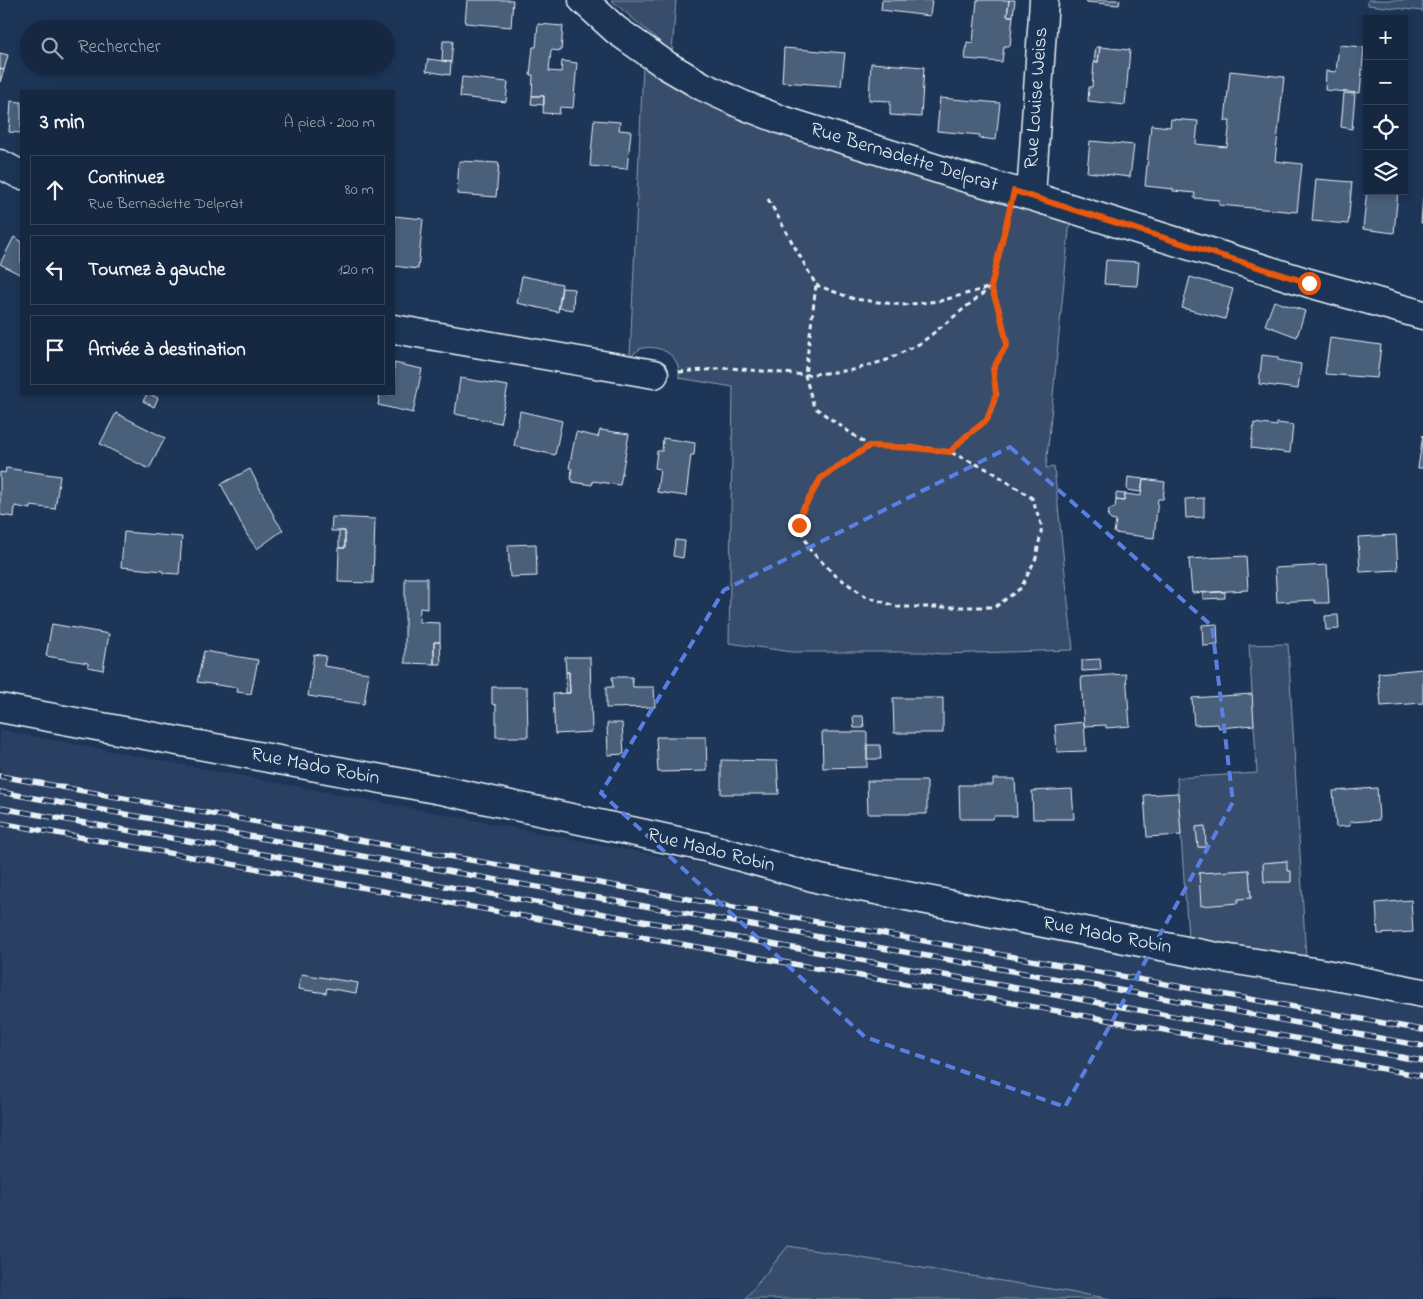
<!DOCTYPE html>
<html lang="fr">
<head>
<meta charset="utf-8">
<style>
  body { margin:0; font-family:"Indie Flower",sans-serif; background:#23344c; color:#f1f3f6 }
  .controls { position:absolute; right:15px; top:15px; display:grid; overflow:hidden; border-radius:0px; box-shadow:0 2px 8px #0003 }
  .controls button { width:45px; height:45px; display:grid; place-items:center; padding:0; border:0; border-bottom:1px solid #35445a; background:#162841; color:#f1f3f6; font:25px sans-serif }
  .stop { position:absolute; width:15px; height:15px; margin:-11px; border:4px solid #ea580c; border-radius:50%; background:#fff }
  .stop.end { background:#ea580c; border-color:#fff; box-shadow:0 1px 5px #0008 }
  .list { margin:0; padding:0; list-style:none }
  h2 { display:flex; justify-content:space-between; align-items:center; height:65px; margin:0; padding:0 20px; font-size:21px }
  h2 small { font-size:16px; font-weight:400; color:#9ea6b1 }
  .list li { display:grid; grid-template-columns:32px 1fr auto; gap:15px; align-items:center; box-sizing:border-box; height:70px; margin:0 10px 10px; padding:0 10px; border:1px solid #35445a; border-radius:0px }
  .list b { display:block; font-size:19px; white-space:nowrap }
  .list p { margin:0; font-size:16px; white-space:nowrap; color:#9ea6b1 }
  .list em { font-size:16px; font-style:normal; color:#9ea6b1 }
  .icon { flex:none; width:28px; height:28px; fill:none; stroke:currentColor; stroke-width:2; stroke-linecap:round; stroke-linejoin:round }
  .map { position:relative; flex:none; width:1423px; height:1299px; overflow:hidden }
  .search { position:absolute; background:#162841; box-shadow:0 2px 8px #0003; left:20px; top:20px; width:375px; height:55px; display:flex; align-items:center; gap:12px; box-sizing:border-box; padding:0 18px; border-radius:28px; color:#9ea6b1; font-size:19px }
  .panel { position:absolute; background:#162841; box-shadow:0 2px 8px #0003; left:20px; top:90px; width:375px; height:305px; border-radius:0px }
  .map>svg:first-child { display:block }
  .built { fill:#2a4162 }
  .green { fill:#374d6c; stroke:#909fb2; fill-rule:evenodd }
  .building { fill:#495e7a; stroke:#e8f1f8 }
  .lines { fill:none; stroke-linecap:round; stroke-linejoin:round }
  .street-casing { stroke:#e8f1f8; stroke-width:31 }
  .path { stroke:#e8f1f8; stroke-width:3; stroke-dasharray:5 4; stroke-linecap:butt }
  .street { stroke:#1d3557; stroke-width:28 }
  .rail-casing { stroke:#e8f1f8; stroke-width:5.5 }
  .rail { stroke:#1d3557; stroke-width:4; stroke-dasharray:11; stroke-linecap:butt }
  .route { stroke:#ea580c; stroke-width:6 }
  .marked { fill:none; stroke:#5a7fe2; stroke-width:4; stroke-dasharray:10 6; stroke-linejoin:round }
  .labels { text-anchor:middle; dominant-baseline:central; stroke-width:5; stroke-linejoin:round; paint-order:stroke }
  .street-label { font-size:20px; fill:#e8f1f8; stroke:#1d3557 }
</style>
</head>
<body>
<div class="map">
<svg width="1423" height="1299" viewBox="0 0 1423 1299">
  <rect width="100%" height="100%" fill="#1d3557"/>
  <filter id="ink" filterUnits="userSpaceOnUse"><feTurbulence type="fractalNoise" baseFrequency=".02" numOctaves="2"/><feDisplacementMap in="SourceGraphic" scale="10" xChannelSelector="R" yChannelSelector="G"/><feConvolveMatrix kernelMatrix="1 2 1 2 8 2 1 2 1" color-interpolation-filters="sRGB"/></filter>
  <g filter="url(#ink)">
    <path class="built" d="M0,730l1018,194 405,75v300h-311l-324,-53 -43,53h-745z"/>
    <path class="green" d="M611,0h65l-4,52z
      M1368,0h55v11l-55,-6z
      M643,65l427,155 -24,248 8,-1 19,183 -131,4 -19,-2h-131l-63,-9 4,-256 -54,-9c0,-3 0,-8 -1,-12 -5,-15 -24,-22 -38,-17 -3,2 -7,5 -10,8z
      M1288,644l18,315 -118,-22 -11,-159 80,-5 -8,-128zM1204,826l2,21h-8l-2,-20zM1286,861l1,10h4v11h-27l-1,-19zM1249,870l2,28 -13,1v4l-39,-30z
      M788,1246l324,53h-367z"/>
    <path class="building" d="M467,0h46l-2,27 -46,-4z
      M882,0h50l-2,16 -49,-6z
      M977,0h32l-2,16h6l-3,30h-6l-2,16 -37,-3 2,-17 6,1z
      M1009,0h6l-2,16h-6z
      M1087,0h33l-1,5 -33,-3z
      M538,24l25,2 -2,25 -10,-1 -2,21 12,1 1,-11 15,2 -4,45 -13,-1 -1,7 -16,-1 1,-17h-12l1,-21h-3l3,-28h3z
      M443,41h10l-2,21 -9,-1z
      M1339,45l25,2 -4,46 -35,-3 1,-19 10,1z
      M1096,47h4l-2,15h-4z
      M1100,47l30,3 -5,55 -37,-4 1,-14h3l2,-25h4z
      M784,48l61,5 -4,33 -59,-4z
      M0,53l8,2 -4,15 -4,-1z
      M428,59l23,3 -1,13 -24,-4z
      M871,63l53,4 -3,50 -31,-2v-14l-21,-1z
      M0,69l4,1 -4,12z
      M1230,71l54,6 -9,84 27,3 -5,48 -78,-7v-5l-25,-2 1,-5 -22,-2v-2l-28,-3 6,-61 19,2 1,-8 27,2 -2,23 31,3 3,-26h-5z
      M462,77l46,5 -2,20 -46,-5z
      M1344,93l11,1 -3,35 -11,-2z
      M532,96h12v9l-13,-1z
      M940,98l60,5 -4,37 -17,-2 1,-3 -43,-4z
      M11,101l10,1v31l-12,-1z
      M594,120l26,2 -1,8 12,1 -4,38 -37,-3z
      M1090,141l44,4 -4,32 -43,-5z
      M459,161l40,2 -3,34 -39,-3z
      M1316,179l36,3 -4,42 -36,-3z
      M1367,190v1h31l-4,42 -31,-4z
      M1423,198v25h-2z
      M394,216l29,3 -5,50 -24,-3z
      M14,237l7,4v34l-21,-11z
      M1106,260l33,2 -2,24 -33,-2z
      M522,276l40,8 -4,28 -41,-9z
      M1190,277l43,12 -8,30 -43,-11z
      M562,288l12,1 -1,21 -14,-2z
      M1274,301l31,10 -8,26 -32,-12z
      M1330,338l51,7 -4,33 -52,-4z
      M1262,355l16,2v3l23,4 -3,25 -39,-5z
      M394,363l28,6 -9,44 -35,-8 2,-11h14z
      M460,378l48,8 -8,37 -45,-9z
      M147,394h3l8,4 -4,9 -11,-6z
      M520,411l42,10 -7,34 -41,-9z
      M116,413l49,25 -16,31 -49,-25z
      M1254,423l23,3v-3l16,2 -3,28 -39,-5z
      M600,430l29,4 -9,51 -27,-4 -1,4 -19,-3 -2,-4 1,-9 -3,-1 7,-36 22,5z
      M1423,435v33h-5z
      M663,438l32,5 -1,12h-3l-5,41 -29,-4 3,-23 -5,-1 2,-17h5z
      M6,468l54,8 -5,33 -24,-3v3l-16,-3 -1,11 -14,-2v-43l5,1z
      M250,469l26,51 7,10 -26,19 -10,-14 -26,-51z
      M1128,477l15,2 -2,13 -14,-2z
      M1143,479l22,3 -2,17h-5l-4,39 -40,-5 2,-12 -5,-1 -3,-3 1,-7 4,-2h2l1,-8 8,1 1,-7 16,2z
      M1116,493l9,1 -1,7 -8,-1z
      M1204,498v19l-18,1 -1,-19z
      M332,517l43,2 -2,64 -35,-1 1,-34h6v-17h-14z
      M339,531h6v17h-6z
      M124,532l58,5 -3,37 -16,-1v-2l-42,-4z
      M1396,535l2,35 -38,2 -2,-35z
      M675,540l10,1 -2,17 -10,-2z
      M536,544l1,32 -27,1 -2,-32z
      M1246,556l2,34 -56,3 -3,-34z
      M1327,565l2,38h-14v-3l-38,2 -2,-34z
      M405,578h22v31l-7,-1 -1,14 21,1v19h-6v22l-29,-1z
      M1225,592v6l-22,1v-6z
      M1338,615l1,14 -13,1 -1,-14z
      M52,624l57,10 -6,36 -15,-3v-4l-42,-7z
      M1217,624l1,21 -15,1 -1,-21z
      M434,642h6l1,22h-7z
      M204,651l54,9 -7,34 -14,-2 1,-4 -41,-6z
      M314,654l12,2 -2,10 45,7 -5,31 -56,-8z
      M565,657h25l2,75 -37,2 -2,-40 17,-1 -1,-21h-3z
      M1100,659l1,11 -19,1v-11z
      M1423,669v34l-42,3 -3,-33z
      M566,672h3l1,21h-4z
      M1126,674l4,52 -24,2v-3l-22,1 -3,-49z
      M612,677h20l1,10h21l1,20 -49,1v-21h7z
      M492,687h35l1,50h-32v-32l-4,-1z
      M1252,694l2,31 -35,3 -1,-4 -24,1 -2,-27z
      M893,698h50v35h-49z
      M853,716h10l1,12h-10z
      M1084,722l2,29 -29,1 -2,-27z
      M607,723h15l2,31 -16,1z
      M822,732h45v35l-44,1z
      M656,737h50l1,34 -49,1z
      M867,745h13l1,14h-14z
      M721,760l56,1 2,33h-58z
      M993,779h22l2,37h-23l-1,3h-33l-1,-34h34z
      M867,781h60v33h-59z
      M1377,788l2,32 -29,2v4l-14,1 -3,-36z
      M1072,789l2,30h-41l-1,-28z
      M1178,793l3,42 -34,2 -3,-42z
      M1205,826l1,21h-8l-2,-20z
      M1287,861v10h4v11h-27l-1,-19z
      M1249,870l2,28 -13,1v4l-37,3 -2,-33z
      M1411,900l2,32 -35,2 -2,-31z
      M301,974l57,9 -2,10 -29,-5 -1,5 -28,-4z"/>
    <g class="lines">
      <g class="street-casing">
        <path id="street" d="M583,0l33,30 50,35 36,21 41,19 39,15 178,56 71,20 278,87 114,32
          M0,164l21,11
          M1031,196l13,-196
          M394,329l260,45
          M0,708l446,83 259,56 115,32 397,78 103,16 103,20"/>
      </g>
      <path class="path" d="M768,199l48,86 -11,90 48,-5 34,-10 34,-17 70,-56 -51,14 -38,4 -48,-6 -38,-14
        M679,372l51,-4 75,7 9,32 55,39
        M950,452l-35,-5 -46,-1 -29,18 -19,14 -20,33 -2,14 11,25 25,25 30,21 33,11h97l26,-19 15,-30 6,-31 -10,-29 -41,-27 -41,-19 15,-15 22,-17 10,-25 -4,-26 14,-25 -7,-31 -9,-26 17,-71"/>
      <use href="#street" class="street"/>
      <g class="rail-casing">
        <path id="rail" d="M0,776l1423,254
          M0,792l1097,194 326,60
          M0,808l587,103 836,150
          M0,823l1423,253"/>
      </g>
      <use href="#rail" class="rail"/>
    </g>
  </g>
  <g class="lines" filter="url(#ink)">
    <path class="route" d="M799,525l3,-14 19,-33 48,-32 46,2 35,4 15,-15 22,-17 9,-26 -3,-25 14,-25 -7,-31 -9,-26 23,-96 295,92"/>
  </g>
  <path class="marked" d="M1010,447l202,179 21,176 -168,305 -200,-70 -264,-244 123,-203z"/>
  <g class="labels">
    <g class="street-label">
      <text transform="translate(1037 98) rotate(-86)">Rue Louise Weiss</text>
      <text transform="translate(904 158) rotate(17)">Rue Bernadette Delprat</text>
      <text transform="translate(315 767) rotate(11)">Rue Mado Robin</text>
      <text transform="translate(711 851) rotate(14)">Rue Mado Robin</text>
      <text transform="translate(1107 936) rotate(11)">Rue Mado Robin</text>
    </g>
  </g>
</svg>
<div class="controls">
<button>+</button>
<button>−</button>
<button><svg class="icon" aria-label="locate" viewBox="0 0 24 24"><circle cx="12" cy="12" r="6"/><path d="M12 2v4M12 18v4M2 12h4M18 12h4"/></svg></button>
<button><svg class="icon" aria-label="layers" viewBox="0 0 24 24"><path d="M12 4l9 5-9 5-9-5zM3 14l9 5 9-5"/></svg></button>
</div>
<div class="stop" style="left:1309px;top:283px"></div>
<div class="stop end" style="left:799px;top:525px"></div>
<div class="search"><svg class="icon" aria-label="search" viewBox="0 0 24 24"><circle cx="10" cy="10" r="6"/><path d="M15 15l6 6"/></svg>Rechercher</div>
<section class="panel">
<h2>3 min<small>À pied · 200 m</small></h2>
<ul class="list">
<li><svg class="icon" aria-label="ahead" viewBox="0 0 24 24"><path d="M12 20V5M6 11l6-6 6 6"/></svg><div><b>Continuez</b><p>Rue Bernadette Delprat</p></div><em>80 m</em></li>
<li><svg class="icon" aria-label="left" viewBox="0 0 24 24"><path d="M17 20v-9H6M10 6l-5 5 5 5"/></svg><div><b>Tournez à gauche</b></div><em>120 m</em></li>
<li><svg class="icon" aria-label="arrive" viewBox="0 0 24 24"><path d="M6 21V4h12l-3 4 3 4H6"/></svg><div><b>Arrivée à destination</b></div></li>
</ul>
</section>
</div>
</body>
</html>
